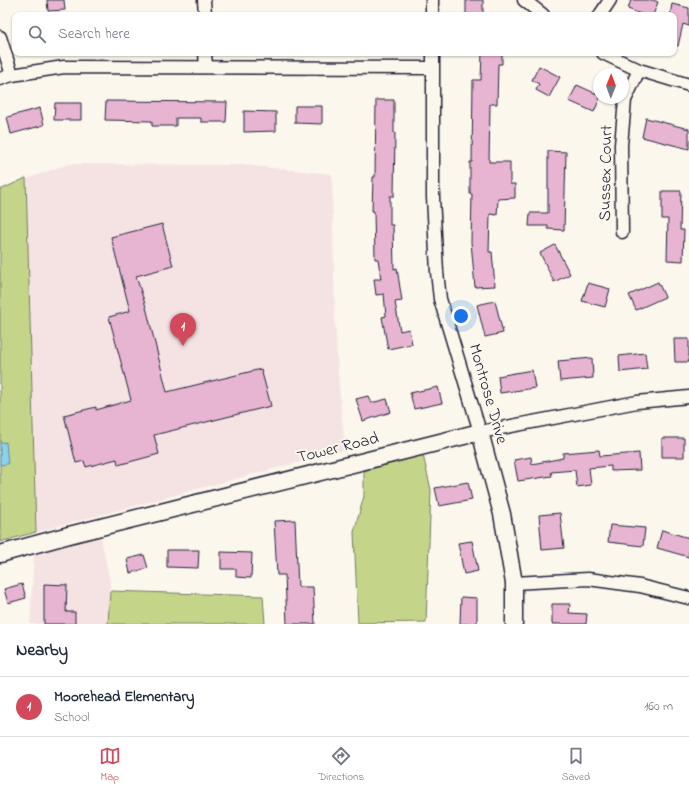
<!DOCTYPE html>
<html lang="en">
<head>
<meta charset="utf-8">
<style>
  body { margin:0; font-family:"Indie Flower",sans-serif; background:#f2f2f3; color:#1f2937 }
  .compass { position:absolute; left:593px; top:68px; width:36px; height:36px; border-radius:50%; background:#fff; box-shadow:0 1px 3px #0004; rotate:1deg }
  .you { position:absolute; left:461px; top:316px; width:14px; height:14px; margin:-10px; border:3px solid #fff; border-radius:50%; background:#1a73e8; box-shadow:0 0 0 6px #1a73e833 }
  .badge { display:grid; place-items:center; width:26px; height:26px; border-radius:50%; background:#d1495b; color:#fff; font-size:13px; font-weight:700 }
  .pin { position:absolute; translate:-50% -33px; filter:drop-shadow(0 1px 2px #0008) }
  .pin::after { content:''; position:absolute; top:21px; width:14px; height:12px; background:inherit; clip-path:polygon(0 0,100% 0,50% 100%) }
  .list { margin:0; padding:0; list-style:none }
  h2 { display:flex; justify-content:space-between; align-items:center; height:52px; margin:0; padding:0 16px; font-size:17px }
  h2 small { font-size:13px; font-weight:400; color:#747a83 }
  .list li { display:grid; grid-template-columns:26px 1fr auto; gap:12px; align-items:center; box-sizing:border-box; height:60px; padding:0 16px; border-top:1px solid #e0e1e3 }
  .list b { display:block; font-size:15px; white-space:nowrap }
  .list p { margin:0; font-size:13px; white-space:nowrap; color:#747a83 }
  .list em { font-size:13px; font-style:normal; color:#747a83 }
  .icon { flex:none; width:22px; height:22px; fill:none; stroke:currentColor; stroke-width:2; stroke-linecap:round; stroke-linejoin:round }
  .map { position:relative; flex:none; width:689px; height:624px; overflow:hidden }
  .search { position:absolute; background:#fff; box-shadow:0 1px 3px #0004; left:12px; right:12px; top:12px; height:44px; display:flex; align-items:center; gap:10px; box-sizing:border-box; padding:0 14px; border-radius:8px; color:#747a83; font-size:15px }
  .sheet { height:112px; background:#fff }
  nav { display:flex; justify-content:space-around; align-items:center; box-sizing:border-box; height:56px; border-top:1px solid #e0e1e3; background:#fff; font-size:11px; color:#747a83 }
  nav a { display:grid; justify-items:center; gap:2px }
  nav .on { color:#d1495b }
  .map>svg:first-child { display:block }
  .built { fill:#f5e3e4 }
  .green { fill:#c4d58a; stroke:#737c62 }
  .water { fill:#8bd2ec; stroke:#618ca5 }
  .building { fill:#e7b5d2; stroke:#22223b }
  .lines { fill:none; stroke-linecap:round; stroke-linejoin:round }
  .street-casing { stroke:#22223b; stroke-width:15 }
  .secondary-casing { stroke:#22223b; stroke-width:19 }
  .street { stroke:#fbf7ec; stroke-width:12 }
  .secondary { stroke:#fbf7ec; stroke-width:16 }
  .labels { text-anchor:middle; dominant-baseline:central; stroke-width:4; stroke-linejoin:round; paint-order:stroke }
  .street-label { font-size:17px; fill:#22223b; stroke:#fbf7ec }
</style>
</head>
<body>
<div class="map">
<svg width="689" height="624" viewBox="0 0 689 624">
  <rect width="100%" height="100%" fill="#fbf7ec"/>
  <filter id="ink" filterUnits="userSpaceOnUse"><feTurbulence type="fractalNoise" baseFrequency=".025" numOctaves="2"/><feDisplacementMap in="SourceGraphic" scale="8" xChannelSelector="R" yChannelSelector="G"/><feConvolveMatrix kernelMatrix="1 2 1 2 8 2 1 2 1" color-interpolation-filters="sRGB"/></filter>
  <g filter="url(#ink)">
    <path class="built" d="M68,164l176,1 88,9 3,145 3,55 7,76 -309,82 -10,-353z
      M101,537l9,45 -2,42h-78l4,-70z"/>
    <path class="green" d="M26,178l10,354 -36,10v-352z
      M423,455l8,35 -5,132 -68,1 -4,-91 10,-36v-25z
      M110,591l153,5 2,28h-157z"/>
    <path class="water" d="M6,442l2,22 -8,1v-22z"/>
    <path class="building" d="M47,0h17l1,10 -17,1z
      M466,0h17v15h-17z
      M631,0h22l5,2 -5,13h-10l-15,-6z
      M672,4l17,4v18l-6,-2 -5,22h-4v-31h-4z
      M482,53h20v11h-4l-1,40h-7l-1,58h21v22h5v14l-17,1 -1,16 -7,-1 -1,38h3l3,34 -20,1 -4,-45 1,-48h-2v-32h2l1,-82h8z
      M539,66l21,11 -11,20 -13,-7 3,-6 -7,-4z
      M577,85l22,10 1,3 -6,14 -25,-11z
      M376,100h18v33h1l-1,63h-4v29h3l1,44 3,-1 5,33 -7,1 5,29 9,-2 3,15 -24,5 -6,-32 4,-1 -2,-22 -8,1 -2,-16h7l-3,-20h-3l-1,-48h-2l1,-34h2z
      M106,101l121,1 -1,20h-25v-4h-25v8h-24v-5l-47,-1z
      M55,103h26v17h-27z
      M295,106h27v18l-27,-1z
      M40,108l4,17 -33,9 -4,-17z
      M244,111l32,1v19l-32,1z
      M646,118l43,11v20l-47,-12z
      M548,151l18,1 -2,78 -16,-1v-3h-19l1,-13h18z
      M662,191h19l-1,39h4l-1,31 -16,-1 1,-41h-6z
      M162,224l11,42 -37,10 10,31 21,85 94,-23 10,37 -117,29 5,19 -41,11 -1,-6 -31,8 -2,-6 -8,2 -12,-48 32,-8v3l35,-10 -22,-83 21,-6 -19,-74z
      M555,245l15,29 -16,8 -14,-29z
      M658,282l7,15 -29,13 -7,-15z
      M588,283l22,6 -5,18 -23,-6z
      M495,301l8,32 -18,4 -8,-32z
      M674,339h15v23h-14z
      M645,353l2,16 -27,3 -1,-16z
      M592,358l1,20 -33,3 -2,-20z
      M532,370l3,18 -35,5 -2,-17z
      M438,387l4,16 -28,6 -4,-16z
      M368,396l3,7 16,-4 4,13 -28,9 -7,-22z
      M662,438h22v19h-22z
      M599,450l1,6 39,-3 1,17 -29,1v-5l-22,2 2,17 -14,2 -2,-17 -24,2 1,4 -34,5 -4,-21 17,-3 1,7 31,-6v-5z
      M468,482l4,18 -33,6 -4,-18z
      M560,513l4,35 -22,2 -3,-35z
      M295,520l3,67h15l2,37h-28l-2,-49h-8l-3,-54z
      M610,525l35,3 -2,18 -35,-4z
      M662,530l27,8v19l-32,-9z
      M472,541l6,30 -14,3 -6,-31z
      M167,550h32l-1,18 -31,-1z
      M221,552l31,1 -1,25 -15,-1v-8h-15z
      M144,555l4,13 -18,5 -3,-14z
      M22,584l4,14 -18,5 -4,-14z
      M44,584l23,1 -1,27h9v12h-31z
      M461,597l16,1v26h-17z
      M552,604h18l-1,9 18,1 -1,10h-34z"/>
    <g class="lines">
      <g class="street-casing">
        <path id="street" d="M204,0l1,15
          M432,0v15
          M524,0l19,15
          M600,15l10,-15
          M0,37l12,38
          M205,53l1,13
          M433,53v144l4,75 3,27 40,133 157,-30 52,-5
          M603,53l36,17 50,15
          M0,79l12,-4 52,-8 369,1
          M622,232l-1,-87 4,-45 14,-30
          M514,583l74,-4 52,7 49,12"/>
      </g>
      <g class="secondary-casing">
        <path id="secondary" d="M0,554l69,-19 411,-103 22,82 12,69v41"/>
      </g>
      <use href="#street" class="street"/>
      <use href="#secondary" class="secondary"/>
    </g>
  </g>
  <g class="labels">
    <g class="street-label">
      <text transform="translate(606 173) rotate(-89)">Sussex Court</text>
      <text transform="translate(488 394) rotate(74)">Montrose Drive</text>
      <text transform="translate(338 448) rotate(-14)">Tower Road</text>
    </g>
  </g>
</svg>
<svg class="compass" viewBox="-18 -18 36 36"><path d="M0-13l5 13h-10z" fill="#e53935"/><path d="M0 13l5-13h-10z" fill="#747a83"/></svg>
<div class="you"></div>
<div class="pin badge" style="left:183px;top:346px">1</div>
<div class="search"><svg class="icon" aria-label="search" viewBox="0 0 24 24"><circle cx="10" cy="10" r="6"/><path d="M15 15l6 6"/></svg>Search here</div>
</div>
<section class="sheet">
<h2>Nearby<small></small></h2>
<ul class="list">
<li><span class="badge">1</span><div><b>Moorehead Elementary</b><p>School</p></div><em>160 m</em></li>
</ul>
</section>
<nav>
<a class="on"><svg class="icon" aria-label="map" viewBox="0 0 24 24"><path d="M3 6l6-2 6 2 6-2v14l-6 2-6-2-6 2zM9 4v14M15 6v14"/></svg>Map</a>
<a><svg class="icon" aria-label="directions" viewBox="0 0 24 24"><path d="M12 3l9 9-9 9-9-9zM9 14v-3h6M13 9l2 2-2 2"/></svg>Directions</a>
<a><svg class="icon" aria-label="saved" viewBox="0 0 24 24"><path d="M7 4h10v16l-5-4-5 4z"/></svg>Saved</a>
</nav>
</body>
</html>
